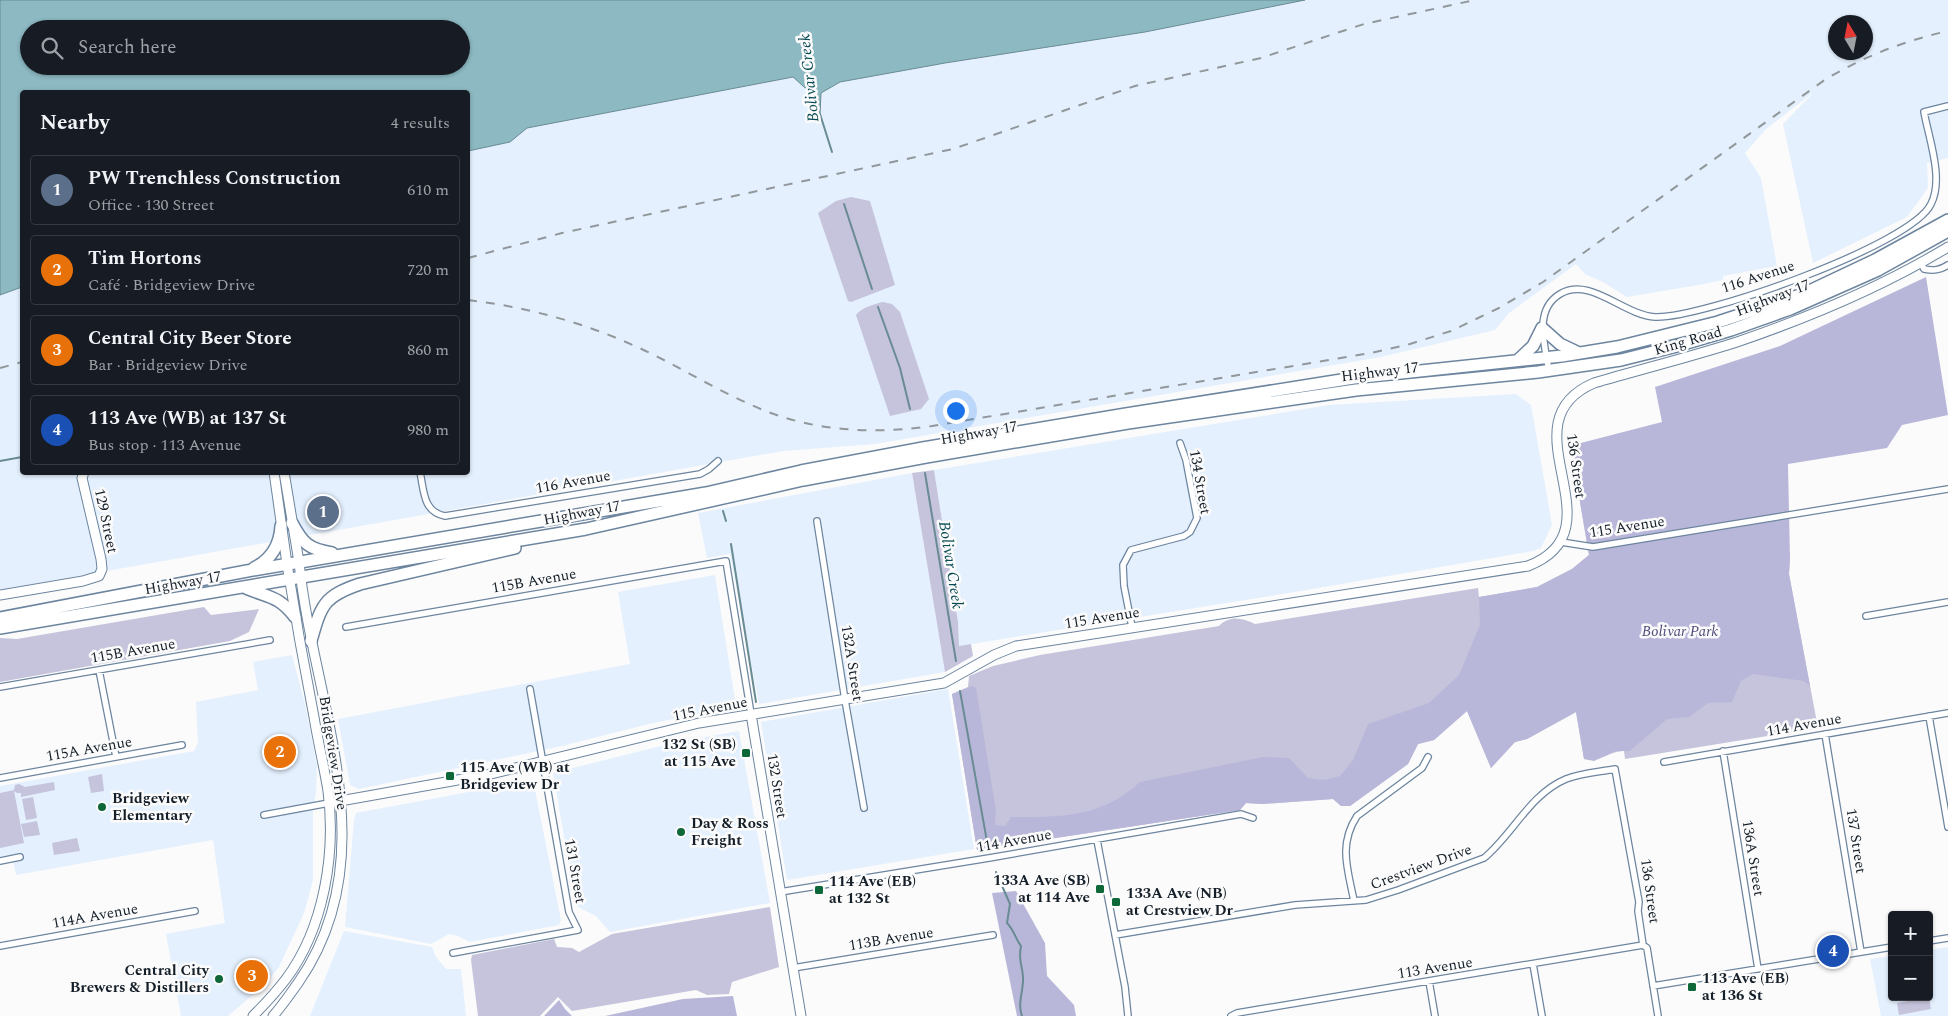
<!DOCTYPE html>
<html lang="en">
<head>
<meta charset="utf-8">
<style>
  body { margin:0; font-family:Spectral,serif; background:#20242c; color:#f1f3f6 }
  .controls { position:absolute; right:15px; bottom:15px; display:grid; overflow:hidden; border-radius:5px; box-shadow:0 1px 4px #0004 }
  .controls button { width:45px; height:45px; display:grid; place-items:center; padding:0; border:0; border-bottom:1px solid #363941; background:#171b24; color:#f1f3f6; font:25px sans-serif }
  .compass { position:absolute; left:1828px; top:15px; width:45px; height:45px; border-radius:50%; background:#171b24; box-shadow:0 1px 4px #0004; rotate:350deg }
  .you { position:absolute; left:955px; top:410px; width:18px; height:18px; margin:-12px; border:4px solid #fff; border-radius:50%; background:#1a73e8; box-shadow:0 0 0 8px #1a73e833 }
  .badge { display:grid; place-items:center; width:32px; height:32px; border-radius:50%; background:#db2777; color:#fff; font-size:16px; font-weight:700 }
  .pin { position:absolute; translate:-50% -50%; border:2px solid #fff; box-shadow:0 1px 5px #0006 }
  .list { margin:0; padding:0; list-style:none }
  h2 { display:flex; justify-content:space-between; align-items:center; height:65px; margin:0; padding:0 20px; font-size:21px }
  h2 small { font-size:16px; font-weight:400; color:#9ea1a6 }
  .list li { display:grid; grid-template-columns:32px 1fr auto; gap:15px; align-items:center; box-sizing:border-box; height:70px; margin:0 10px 10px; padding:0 10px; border:1px solid #363941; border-radius:5px }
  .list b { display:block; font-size:19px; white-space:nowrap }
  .list p { margin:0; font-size:16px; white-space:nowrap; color:#9ea1a6 }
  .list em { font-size:16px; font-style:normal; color:#9ea1a6 }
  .icon { flex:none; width:28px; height:28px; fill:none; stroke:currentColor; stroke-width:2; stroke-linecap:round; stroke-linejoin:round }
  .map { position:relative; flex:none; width:1948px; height:1016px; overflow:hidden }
  .search { position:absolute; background:#171b24; box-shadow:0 1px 4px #0004; left:20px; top:20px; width:450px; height:55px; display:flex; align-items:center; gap:12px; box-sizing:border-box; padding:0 18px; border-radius:28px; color:#9ea1a6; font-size:19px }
  .panel { position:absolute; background:#171b24; box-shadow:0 1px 4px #0004; left:20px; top:90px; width:450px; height:385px; border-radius:5px }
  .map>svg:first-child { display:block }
  .built { fill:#e4f0fe; fill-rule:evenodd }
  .green { fill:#c5c4dc }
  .forest { fill:#b9b7d9 }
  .water { fill:#8db9c2; stroke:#698b94; fill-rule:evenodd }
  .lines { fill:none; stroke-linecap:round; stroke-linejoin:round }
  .stream { stroke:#698b94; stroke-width:2 }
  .street-casing { stroke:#6d859f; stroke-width:8 }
  .secondary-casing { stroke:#6d859f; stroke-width:11 }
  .primary-casing { stroke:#6d859f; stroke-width:11 }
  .highway-casing { stroke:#6d859f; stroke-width:14 }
  .street { stroke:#fff; stroke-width:5.5 }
  .secondary { stroke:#fff; stroke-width:9 }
  .primary { stroke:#fff; stroke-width:9 }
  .highway { stroke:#fff; stroke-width:11 }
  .rail { stroke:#92979b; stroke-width:2; stroke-dasharray:9 9; stroke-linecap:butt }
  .poi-dot { fill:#0e6739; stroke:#fbfbfb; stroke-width:2 }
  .labels { text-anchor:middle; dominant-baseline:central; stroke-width:5; stroke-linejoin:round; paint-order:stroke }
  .street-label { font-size:15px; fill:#151f29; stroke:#fbfbfb }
  .park-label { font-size:15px; font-style:italic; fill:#514b7b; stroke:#fbfbfb }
  .poi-label { font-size:15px; font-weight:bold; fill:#151f29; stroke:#fbfbfb; text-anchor:start }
  .water-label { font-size:16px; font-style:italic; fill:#084b55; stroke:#fbfbfb }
</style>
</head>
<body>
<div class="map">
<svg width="1948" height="1016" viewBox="0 0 1948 1016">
  <rect width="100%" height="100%" fill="#fbfbfb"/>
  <path class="built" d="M1305,0h643v158l-21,5 1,25 -21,29 -94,46 -30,-139 31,-32 -48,37 -21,24 16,25 16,88 -54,10v4l-19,4 -77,13 -24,-15 -18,-8 -9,-10 -67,49 -14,17 -114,27 -506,87 -92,7 -783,139v-295l22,-8v185h446v-321l42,-9 17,-14 266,-51 19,17 8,19 1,-20 19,-11 105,-19 200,-31zM1836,22h30v30h-30z
    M1516,394l15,11 21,120 -11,23 -8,3 -238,41 -336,54 -1,-24 -24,-152 395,-65z
    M912,473l33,199 -186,32 -29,-150 -23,4 -9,-45z
    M715,575l21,131 -87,18 -87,22 -203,43 -9,-4 -12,-66 292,-55 -12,-72z
    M292,655l13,49 12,62 -1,27 -3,15v72l-9,33 -25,54 -15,18 -36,31h-47l-15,-82 59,-11 -12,-83 -197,35 -4,-20 -12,2v-71l194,-35 4,-8 -2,-41 62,-12 -5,-28z
    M948,689l26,160 -187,31 -26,-158z
    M739,731l31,172 -160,29 -14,-16 -20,-10 -23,-133 124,-31z
    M533,780l28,140 -2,5 -89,17 -12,-6 -9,-2 -18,10 -86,-17 9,-107 2,-7z
    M344,931l88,16 4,10 10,12h15l5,47h-156z
    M1948,947v69h-67l-11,-57 22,-3v41h37v-47z"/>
  <path class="green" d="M851,197l19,4 25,84 -44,17 -3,-1 -30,-88 18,-12z
    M883,302l9,2 8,8 29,87 -8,10 -31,7 -34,-101c5,-7 18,-11 27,-13z
    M934,470l24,152 1,24 12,-2 2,12 -28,16 -33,-199z
    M1580,502l210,56 -1,16 29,154 -193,31 -1,-8c-16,0 -23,12 -40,8l-8,-47 -49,27 -12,3 -24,26 -24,-57 -33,29 -16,4 -10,20 -58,42h-9l-8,-7 -71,5 -16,-1 -6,7 -263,40 -25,-156 16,-7 1,-11 24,-10 47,-11 179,-29c11,-11 23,-8 36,-2l223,-36 1,9 58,-10 35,-18 17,-14z
    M204,607l7,8 48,-6 -10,23 -19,9 -230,41v-44l17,1z
    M102,774l2,17 -13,2 -3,-16z
    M54,782l1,8 -34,7v-4h-4l-3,-2 10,52 -24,5v-55l14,-3 1,-5 4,-1 6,3z
    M33,797l4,21 -11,2 -4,-21z
    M37,821l3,14 -16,2 -3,-13z
    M77,838l3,13 -26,4 -2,-12z
    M770,907l9,60 -47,15 -3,12 -22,1 -11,-5 -124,21 -14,-14 -18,19h-62l-7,-56 1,-5 82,-16 3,8 15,1 7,4 33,-18z
    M1929,997l2,12 -32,6 -2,-12z"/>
  <path class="forest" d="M1926,277l22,138 -46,10 -15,23 -99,16 2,94 -1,16 21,112 -6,-5 -51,-7 -12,7 -9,21 -24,1 -19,14 -22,2 -37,32h-14l-22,10 -10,-2 -8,-47 -49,27 -12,3 -24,26 -24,-57 -33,29 -16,4 -10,20 -58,42h-9l-8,-7 -71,5 -16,-1 -6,7 -263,40 -25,-156 20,-8 4,2 20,123 -1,14 10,1 6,-9c50,0 90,1 129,-35l123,-25 26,1 19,20 16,2 16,-4 13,-16 15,-36 61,-21 30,-28 21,-50 -1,-28 58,-10 35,-18 17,-14 -9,-53 -7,-57 89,-23 -7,-35 125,-41z
    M1016,891l29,52 2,33 27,29 2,11h-59l-25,-123z
    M733,996l4,20h-132l78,-17z
    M559,1000l6,9 7,7h-28z"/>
  <path class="water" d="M0,0h1305l-160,32 -200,31 -105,19 -19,11 -1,22 -8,-21 -19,-17 -266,51 -17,14 -42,9v-59h-446v195l-22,8zM29,29h432v37h-432z"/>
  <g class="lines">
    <path class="stream" d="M820,114l12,38
      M844,204l28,85
      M878,307l22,61 10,41
      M0,461l22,-4
      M925,473l31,188
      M723,511l3,10
      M731,544l25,158
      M960,691l28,156
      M996,872l14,32 -3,19c7,7 8,15 14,23 -3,16 1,16 2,31 1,13 -6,26 -1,39"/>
    <g class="street-casing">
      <path id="street" d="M1921,263l3,6c10,2 16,1 24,-4
        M1549,371c-4,-25 -16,-61 11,-77 30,-18 63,21 95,23 46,2 257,-72 276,-113 13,-25 -2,-65 -7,-92l24,-6
        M420,472c4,19 3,40 25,44l255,-42 9,-5 9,-8
        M817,521l28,179 19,108
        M1561,542l32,5 355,-58
        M1866,616l82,-14
        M346,627l380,-66 25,153
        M1132,627l-8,-41 -1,-21 8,-15 53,-14 6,-4 7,-14 -11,-58 -6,-17
        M99,670l17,87
        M0,687l270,-47
        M1929,716l19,111
        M1825,734l36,218
        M1723,751l35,218
        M1664,762l284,-49
        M0,778l182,-33
        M264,815l65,-12
        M1097,840l28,147 3,29
        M0,861l20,-4
        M780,892l209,-34 252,-44 12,4
        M1354,901c-6,-31 -16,-56 3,-85l65,-48 6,-11
        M1115,935l180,-30 71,-5 32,-10 86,-32c29,-24 46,-64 82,-79 16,-6 33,-7 49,-10l24,133 -1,9 5,34 4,3 11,68
        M1929,941l19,-3
        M0,946l195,-35
        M453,953l125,-23 -9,-18 -39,-223
        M1533,964l9,52
        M793,968l200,-33
        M1429,981l6,35
        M1653,986l239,-39
        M1231,1016l6,-3 406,-68"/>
    </g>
    <g class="secondary-casing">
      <path id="secondary" d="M274,472l13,92
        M284,472l15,90
        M0,595l83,-14 16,-5 3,-7 -1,-10 -19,-81 2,-6
        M751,714l50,302
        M329,803l162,-29 208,-51 245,-40 50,-28 22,-9 512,-80c96,-37 -27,-143 66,-183 48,-14 96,-26 143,-41 73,-25 145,-55 211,-95"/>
    </g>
    <g class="primary-casing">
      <path id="primary" d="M253,1016c12,-12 23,-24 33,-37 38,-51 50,-125 42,-188 -4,-25 -10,-49 -14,-74 -10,-51 -19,-102 -27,-153
        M273,1016c9,-10 17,-22 25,-33 91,-130 15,-280 1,-421"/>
    </g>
    <g class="highway-casing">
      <path id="highway" d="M1518,360l15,-14 9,-18 18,16 19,9
        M292,523c11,21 17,26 40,30
        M254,568c18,-9 26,-23 27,-42
        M246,588c23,10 32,7 49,29
        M0,618l247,-47 459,-78 95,-22 122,-23 203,-34 228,-36 208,-22 55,-9 101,-25 85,-28 72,-34 73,-40
        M0,628l586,-99 217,-49 123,-23 202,-34 228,-33 182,-18 83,-12 52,-13 58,-17 59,-21 88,-39 70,-39
        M311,641c10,-36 13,-45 49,-57l155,-36"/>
    </g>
    <use href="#street" class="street"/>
    <use href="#secondary" class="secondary"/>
    <use href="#primary" class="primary"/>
    <use href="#highway" class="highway"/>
    <path class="rail" d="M468,258l94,-25 391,-84 182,-63 126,-28 103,-34 111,-24
      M468,300c58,7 114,22 167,46 38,17 74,40 112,57 59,28 121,32 185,23l439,-73 39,-9 41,-13 48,-23 44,-26 283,-203c39,-23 78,-38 122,-48
      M0,368l22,-6"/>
  </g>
  <g class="poi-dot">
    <rect x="741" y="748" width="10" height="10" rx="2.5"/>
    <rect x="445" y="771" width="10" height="10" rx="2.5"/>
    <circle cx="102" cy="807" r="5"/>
    <circle cx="681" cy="832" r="5"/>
    <rect x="1095" y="884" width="10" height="10" rx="2.5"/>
    <rect x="814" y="885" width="10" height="10" rx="2.5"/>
    <rect x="1111" y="897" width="10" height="10" rx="2.5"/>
    <circle cx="219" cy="979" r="5"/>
    <rect x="1687" y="982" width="10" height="10" rx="2.5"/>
  </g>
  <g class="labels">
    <g class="street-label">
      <text transform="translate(1758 277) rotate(-18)">116 Avenue</text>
      <text transform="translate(1773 298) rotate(-21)">Highway 17</text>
      <text transform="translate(1688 341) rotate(-16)">King Road</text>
      <text transform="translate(1380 372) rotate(-7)">Highway 17</text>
      <text transform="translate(979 433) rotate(-10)">Highway 17</text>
      <text transform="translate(1576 466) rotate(82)">136 Street</text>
      <text transform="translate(573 482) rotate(-10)">116 Avenue</text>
      <text transform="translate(1200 482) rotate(80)">134 Street</text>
      <text transform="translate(582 513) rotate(-11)">Highway 17</text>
      <text transform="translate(106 521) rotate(78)">129 Street</text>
      <text transform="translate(1627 527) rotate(-9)">115 Avenue</text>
      <text transform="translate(534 581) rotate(-10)">115B Avenue</text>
      <text transform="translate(183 583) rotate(-10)">Highway 17</text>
      <text transform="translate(1102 618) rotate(-9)">115 Avenue</text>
      <text transform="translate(133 651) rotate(-10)">115B Avenue</text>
      <text transform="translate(852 663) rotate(81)">132A Street</text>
      <text transform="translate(710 709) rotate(-11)">115 Avenue</text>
      <text transform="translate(1804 725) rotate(-10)">114 Avenue</text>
      <text transform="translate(89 749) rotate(-10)">115A Avenue</text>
      <text transform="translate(333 753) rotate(81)">Bridgeview Drive</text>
      <text transform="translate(777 786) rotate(81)">132 Street</text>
      <text transform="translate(1014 841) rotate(-10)">114 Avenue</text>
      <text transform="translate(1856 841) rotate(81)">137 Street</text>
      <text transform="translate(1753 858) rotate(81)">136A Street</text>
      <text transform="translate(1421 867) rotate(-20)">Crestview Drive</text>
      <text transform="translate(575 871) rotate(80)">131 Street</text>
      <text transform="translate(1650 891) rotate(82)">136 Street</text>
      <text transform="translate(95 916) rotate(-10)">114A Avenue</text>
      <text transform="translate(891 939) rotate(-9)">113B Avenue</text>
      <text transform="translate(1435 968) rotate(-9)">113 Avenue</text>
    </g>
    <g class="park-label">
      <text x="1680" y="631">Bolivar Park</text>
    </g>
    <g class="poi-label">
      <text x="736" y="744" text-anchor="end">132 St (SB)<tspan x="736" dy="17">at 115 Ave</tspan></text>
      <text x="460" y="767">115 Ave (WB) at<tspan x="460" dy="17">Bridgeview Dr</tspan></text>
      <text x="112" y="798">Bridgeview<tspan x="112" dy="17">Elementary</tspan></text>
      <text x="691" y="823">Day &amp; Ross<tspan x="691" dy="17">Freight</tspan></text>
      <text x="1090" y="880" text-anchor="end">133A Ave (SB)<tspan x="1090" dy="17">at 114 Ave</tspan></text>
      <text x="829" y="881">114 Ave (EB)<tspan x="829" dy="17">at 132 St</tspan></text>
      <text x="1126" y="893">133A Ave (NB)<tspan x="1126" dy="17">at Crestview Dr</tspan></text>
      <text x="209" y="970" text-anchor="end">Central City<tspan x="209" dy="17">Brewers &amp; Distillers</tspan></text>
      <text x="1702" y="978">113 Ave (EB)<tspan x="1702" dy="17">at 136 St</tspan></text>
    </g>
    <g class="water-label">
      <text transform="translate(809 78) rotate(-96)">Bolivar Creek</text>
      <text transform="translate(951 565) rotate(81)">Bolivar Creek</text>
    </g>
  </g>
</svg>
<div class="controls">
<button>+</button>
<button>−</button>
</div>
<svg class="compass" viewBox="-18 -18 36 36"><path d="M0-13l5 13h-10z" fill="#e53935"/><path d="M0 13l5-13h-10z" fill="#9ea1a6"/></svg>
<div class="you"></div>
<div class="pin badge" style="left:323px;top:512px;background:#5c6f8a">1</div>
<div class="pin badge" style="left:280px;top:752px;background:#e8710a">2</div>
<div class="pin badge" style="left:252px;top:976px;background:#e8710a">3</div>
<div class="pin badge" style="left:1833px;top:951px;background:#1a4fb4">4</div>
<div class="search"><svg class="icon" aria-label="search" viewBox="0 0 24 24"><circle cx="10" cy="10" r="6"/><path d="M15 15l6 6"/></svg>Search here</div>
<section class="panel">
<h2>Nearby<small>4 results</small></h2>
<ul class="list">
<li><span class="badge" style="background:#5c6f8a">1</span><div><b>PW Trenchless Construction</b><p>Office · 130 Street</p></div><em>610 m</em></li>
<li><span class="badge" style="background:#e8710a">2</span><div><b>Tim Hortons</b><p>Café · Bridgeview Drive</p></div><em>720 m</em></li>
<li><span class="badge" style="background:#e8710a">3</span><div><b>Central City Beer Store</b><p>Bar · Bridgeview Drive</p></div><em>860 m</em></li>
<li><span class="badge" style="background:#1a4fb4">4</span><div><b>113 Ave (WB) at 137 St</b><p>Bus stop · 113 Avenue</p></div><em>980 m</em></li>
</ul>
</section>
</div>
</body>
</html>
